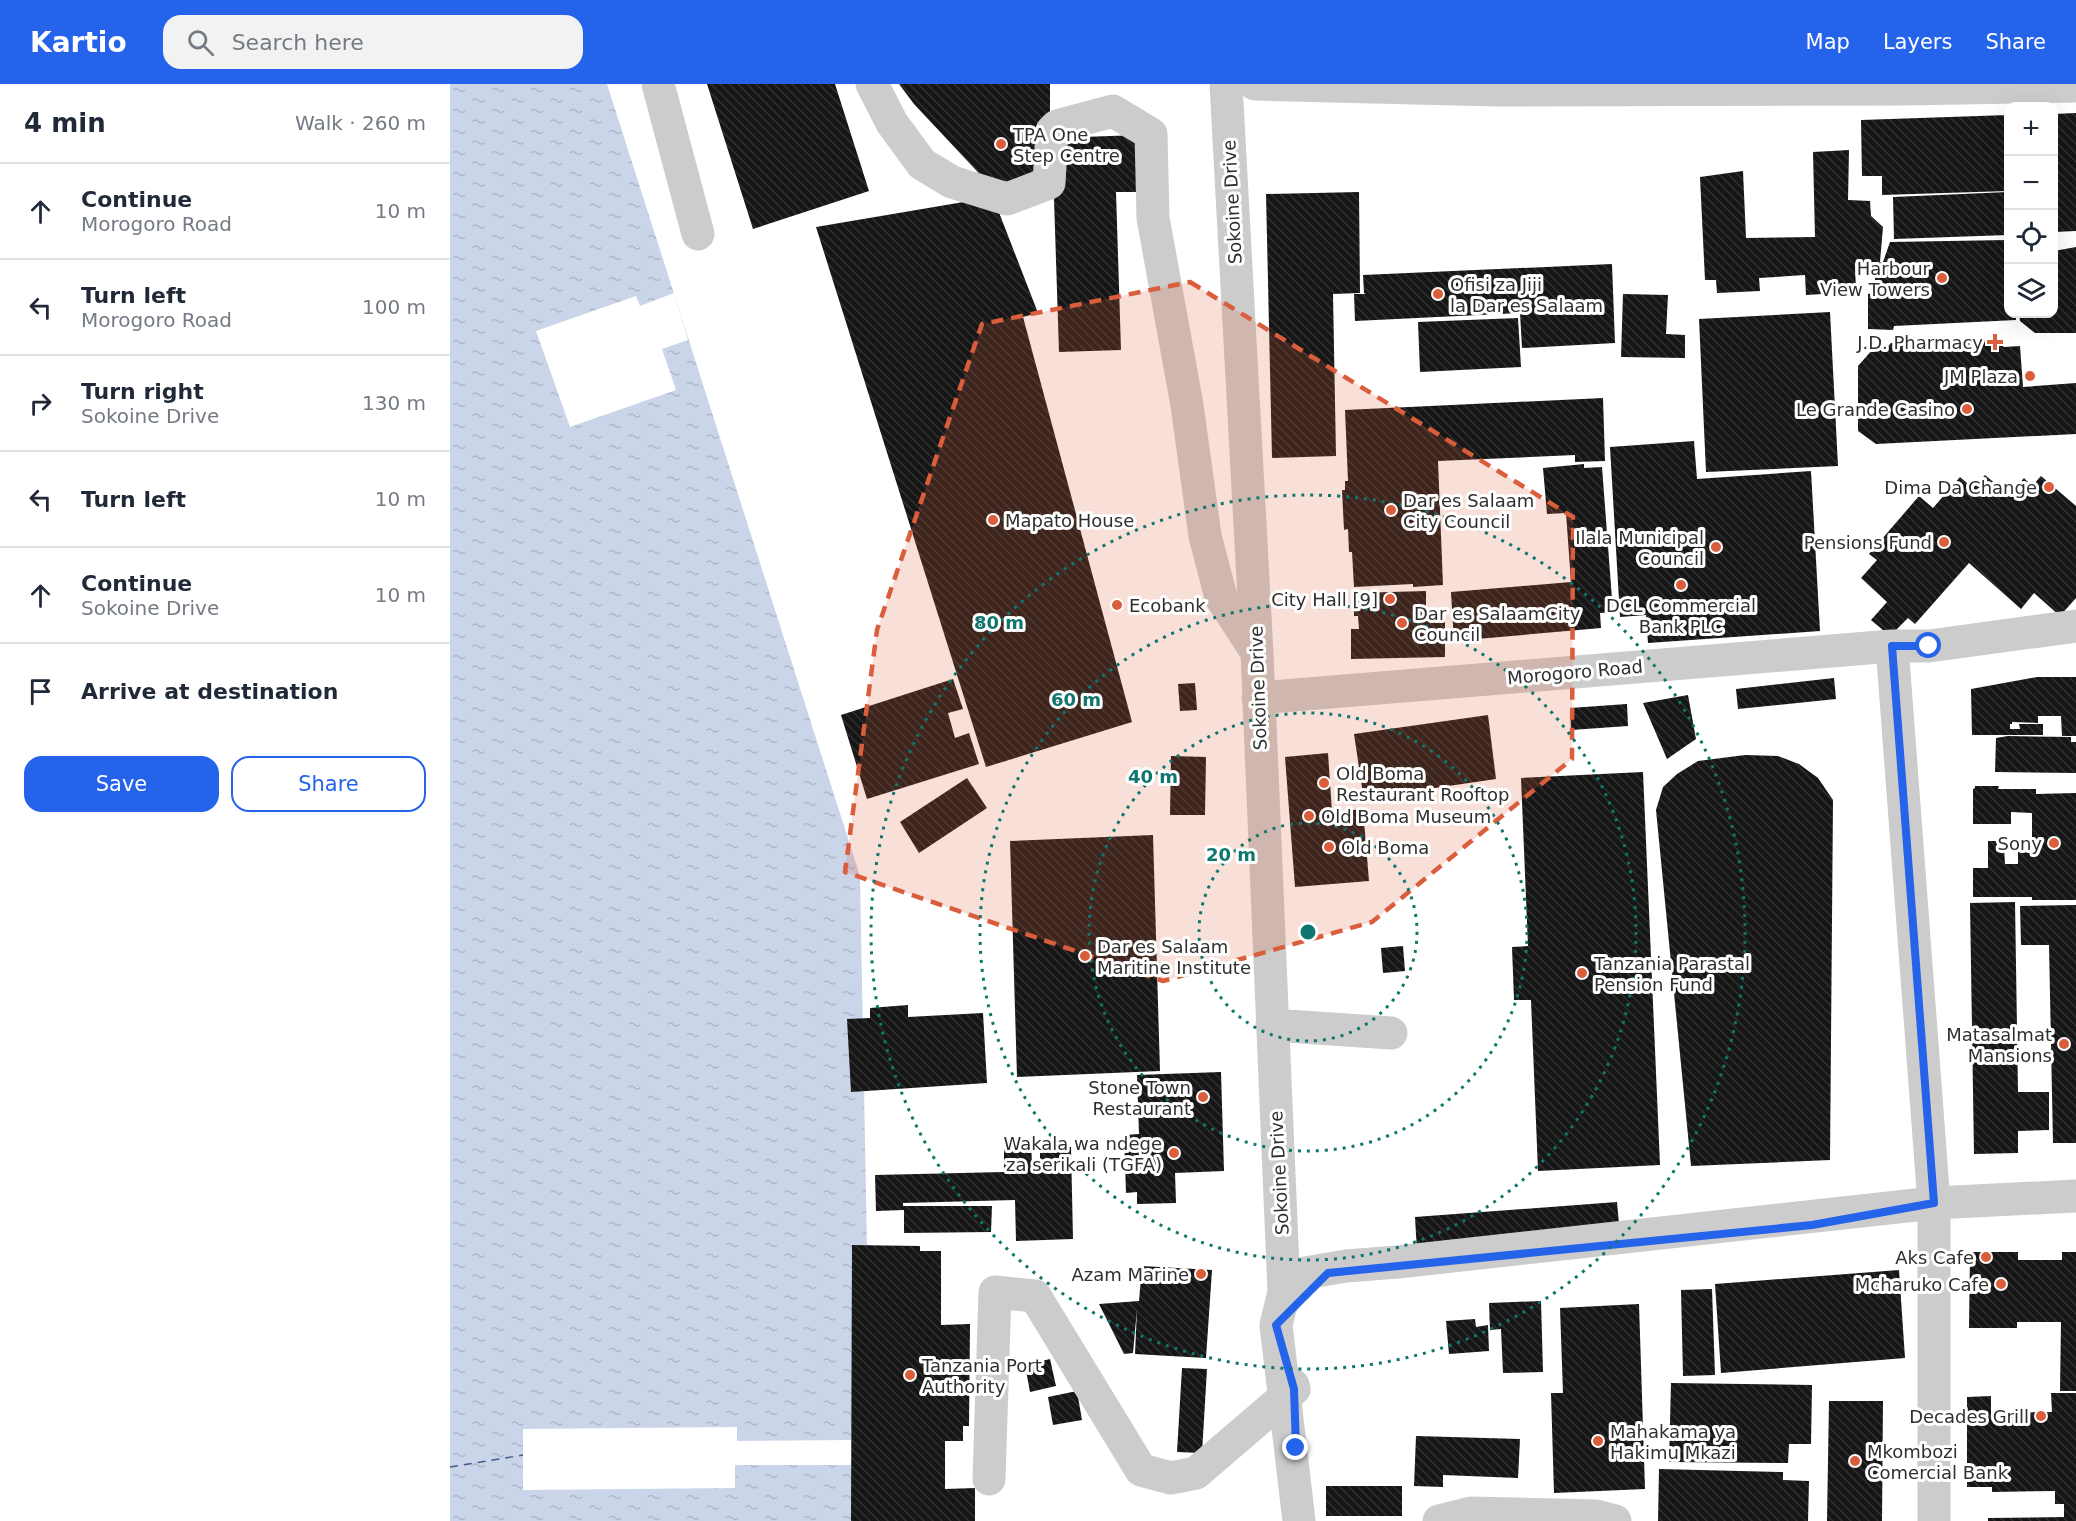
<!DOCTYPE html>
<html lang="en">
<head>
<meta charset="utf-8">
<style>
  body { margin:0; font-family:"DejaVu Sans",sans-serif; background:#f2f2f3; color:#1f2937 }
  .controls { position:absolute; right:18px; top:18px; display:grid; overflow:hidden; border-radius:12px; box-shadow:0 6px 24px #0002 }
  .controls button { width:54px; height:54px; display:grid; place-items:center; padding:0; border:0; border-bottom:2px solid #e0e1e3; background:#fff; color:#1f2937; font:30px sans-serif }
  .stop { position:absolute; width:18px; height:18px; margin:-14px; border:4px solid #2563eb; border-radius:50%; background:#fff }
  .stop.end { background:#2563eb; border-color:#fff; box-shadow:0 2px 6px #0008 }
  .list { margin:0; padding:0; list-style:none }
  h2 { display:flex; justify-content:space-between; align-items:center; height:78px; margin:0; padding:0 24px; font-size:26px }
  h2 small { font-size:20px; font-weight:400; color:#747a83 }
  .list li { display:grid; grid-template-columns:39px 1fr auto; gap:18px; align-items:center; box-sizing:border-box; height:96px; padding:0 24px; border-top:2px solid #e0e1e3 }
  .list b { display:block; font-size:22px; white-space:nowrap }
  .list p { margin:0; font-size:20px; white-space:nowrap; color:#747a83 }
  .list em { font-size:20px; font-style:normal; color:#747a83 }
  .actions { display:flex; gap:12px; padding:18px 24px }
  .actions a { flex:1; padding:14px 0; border:2px solid #2563eb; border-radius:18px; text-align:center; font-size:21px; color:#2563eb }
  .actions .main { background:#2563eb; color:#fff }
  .icon { flex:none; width:33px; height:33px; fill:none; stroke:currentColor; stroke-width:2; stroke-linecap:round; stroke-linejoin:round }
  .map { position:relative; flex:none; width:1626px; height:1437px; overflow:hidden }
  header { display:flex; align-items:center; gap:36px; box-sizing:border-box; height:84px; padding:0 30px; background:#2563eb; color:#fff }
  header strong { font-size:28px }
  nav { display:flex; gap:33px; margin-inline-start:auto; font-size:21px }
  .search { width:420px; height:54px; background:#f2f2f3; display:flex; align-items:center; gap:15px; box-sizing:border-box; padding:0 21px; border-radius:18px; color:#747a83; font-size:22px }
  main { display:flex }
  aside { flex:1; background:#fff }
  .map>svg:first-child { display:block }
  .water { fill:url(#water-ripples) }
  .pier { fill:#fff }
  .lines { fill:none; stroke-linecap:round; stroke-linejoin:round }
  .ferry { stroke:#415a8c; stroke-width:1.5; stroke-dasharray:8 6; stroke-linecap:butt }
  .building { fill:url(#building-back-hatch) }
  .minor { stroke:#ccc; stroke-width:33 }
  .route { stroke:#2563eb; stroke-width:8 }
  .marked { fill:#da5d3c; fill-opacity:0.2; stroke:#da5d3c; stroke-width:4.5; stroke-dasharray:12 8; stroke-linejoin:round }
  .ring { fill:none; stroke:#0f766e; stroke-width:3; stroke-dasharray:3 6 }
  .poi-dot { fill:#da5d3c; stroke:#fff; stroke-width:2 }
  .labels { text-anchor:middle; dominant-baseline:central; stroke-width:6; stroke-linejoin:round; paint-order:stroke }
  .poi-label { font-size:18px; fill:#2f2f2f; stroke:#fff; text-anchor:end }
  .street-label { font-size:18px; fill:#2f2f2f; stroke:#fff }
  .centre { fill:#0f766e; stroke:#fff; stroke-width:3 }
  .ring-label { font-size:18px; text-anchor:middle; font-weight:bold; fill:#0f766e; stroke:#fff; stroke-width:6; stroke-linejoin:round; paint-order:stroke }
</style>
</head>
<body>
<header>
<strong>Kartio</strong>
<div class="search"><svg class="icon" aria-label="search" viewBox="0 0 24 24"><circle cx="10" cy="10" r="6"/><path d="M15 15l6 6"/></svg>Search here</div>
<nav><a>Map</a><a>Layers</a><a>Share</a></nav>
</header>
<main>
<aside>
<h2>4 min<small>Walk · 260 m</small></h2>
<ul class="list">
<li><svg class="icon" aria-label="ahead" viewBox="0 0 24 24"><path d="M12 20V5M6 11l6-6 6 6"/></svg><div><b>Continue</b><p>Morogoro Road</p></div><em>10 m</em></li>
<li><svg class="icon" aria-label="left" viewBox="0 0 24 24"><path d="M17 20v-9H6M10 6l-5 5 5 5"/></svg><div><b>Turn left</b><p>Morogoro Road</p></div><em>100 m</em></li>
<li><svg class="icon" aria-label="right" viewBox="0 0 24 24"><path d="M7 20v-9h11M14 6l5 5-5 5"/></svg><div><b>Turn right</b><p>Sokoine Drive</p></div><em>130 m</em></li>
<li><svg class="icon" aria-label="left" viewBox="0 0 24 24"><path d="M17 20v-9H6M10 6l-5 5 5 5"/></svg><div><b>Turn left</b></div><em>10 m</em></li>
<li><svg class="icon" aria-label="ahead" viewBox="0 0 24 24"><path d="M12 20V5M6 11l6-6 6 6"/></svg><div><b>Continue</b><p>Sokoine Drive</p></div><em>10 m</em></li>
<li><svg class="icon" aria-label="arrive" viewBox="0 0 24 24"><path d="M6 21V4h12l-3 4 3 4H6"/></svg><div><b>Arrive at destination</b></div></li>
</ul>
<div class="actions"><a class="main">Save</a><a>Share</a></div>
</aside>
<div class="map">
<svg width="1626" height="1437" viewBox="0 0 1626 1437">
  <defs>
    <pattern id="water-ripples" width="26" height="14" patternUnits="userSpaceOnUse" patternTransform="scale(1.5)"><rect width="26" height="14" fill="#cbd5ea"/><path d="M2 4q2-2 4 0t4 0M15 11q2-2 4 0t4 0" fill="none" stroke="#afb7c9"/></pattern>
    <pattern id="building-back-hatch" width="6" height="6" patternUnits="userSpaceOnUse" patternTransform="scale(1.5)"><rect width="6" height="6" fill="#161616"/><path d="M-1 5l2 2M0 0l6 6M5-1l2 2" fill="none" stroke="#303030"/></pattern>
  </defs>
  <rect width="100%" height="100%" fill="#fff"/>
  <path class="water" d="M0,0h157l253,792 7,373 -16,191v25l7,56h-408z"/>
  <path class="pier" d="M224,209l14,47 -26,9 14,41 -106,37 -34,-96 100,-35 4,10z
    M287,1343v14l114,-1v25h-116v23l-212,2v-61z"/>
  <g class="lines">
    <path class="ferry" d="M0,1383l73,-12"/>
  </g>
  <path class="building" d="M257,0h128l34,107 -116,38z
    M449,0h151v48l-15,53 -47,-2 -74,-79z
    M1626,29v118l-22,1v-118z
    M1558,31v76l-126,4v-19h-20l-1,-56z
    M690,51l3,57h-27l5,158 -62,2 -7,-214z
    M1399,66l-1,50 22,1 1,15 12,11 -3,35 -25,1 1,29 -50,3 -1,-20 -46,3 1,13 -43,2 -1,-13h-11l-5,-103 43,-6 3,67 69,-1 -2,-85z
    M909,108l1,101 -27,1 3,162 -64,2 -6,-264z
    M1558,108v43l-114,4 -1,-42z
    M543,113l45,116 -15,4 109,405 -146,45 -170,-540z
    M1558,156v74h8v6l-122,6 -1,4 -25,-1v-35l7,-1v-30l8,-1 7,-20z
    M1626,163v86h-41l-15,-12 -1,-7h35v-63z
    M1162,180l3,79 -93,5 -2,-35 -165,8 -1,-27h12l-2,-1 -1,-18z
    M1173,210l45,1 -2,39 19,1v23l-64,-1z
    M1380,228l8,154 -132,6 -7,-153z
    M1068,234l3,49 -101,5 -2,-50z
    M1495,257h51l8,6 16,-1 3,41 53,-4v51l-200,10 -18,-13v-65l15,-17h12l6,-6 41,-1 8,5z
    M1153,314l2,63 -30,1v-7l-137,6 5,124 -30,2v-3l-59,3 -2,-35h-3l-1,-23 -4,1 -2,-40h3v-9h3l-3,-71z
    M1244,357l3,38 114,-8 9,160 -172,12 -2,-28 -26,2 -10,-170z
    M1134,380v4l18,-1 11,145 -13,1 1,15 -147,13 -3,-49 120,-10 -5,-69 -19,1 -4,-46z
    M1535,391l24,20 15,-17 8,8 9,-10 35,30v92l-16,18 -26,-23 -13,16 -52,-46 -54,61 -7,-6 -18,18 -19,-16 16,-18 -26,-24 16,-18 -8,-6 50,-58 14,12 27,-31 13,11z
    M976,507v23h19v43l-94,2v-30h8l-1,-13h-4v-23z
    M1587,593h39v59h-14l-1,-20h-23v7l-26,-1v2h-2v5h10l-1,-5h24v11h-71l-1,-46z
    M1384,594l2,21 -98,10 -2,-20z
    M503,595l10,30 -15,4 7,25 14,-5 10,31 -112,35 -26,-84z
    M745,599l2,27 -17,1 -2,-27z
    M1238,611l8,44 -29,20 -24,-56z
    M1177,620l1,22 -57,4 -1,-22z
    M1038,631l8,64 -129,19 -1,-4h-3l-9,-60z
    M1558,652l63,1v5h5v31l-81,-1 1,-34z
    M878,669l4,59 31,-3 6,72 -74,6 -10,-130z
    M1295,671l33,1 21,8 19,14 15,22 -3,360 -139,6 -35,-356 7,-23 14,-13 21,-13z
    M721,672l35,1 -1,58h-35z
    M1193,688l17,393 -122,6 -7,-171h-17l-2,-53 16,-1 -7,-168z
    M517,694l20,30 -68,45 -19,-31z
    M1525,702h24l-1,3h38v5l40,-1v107h-44v-3h-59v-29h15v-27h9v4h7l1,19h13v-18h14v-33l-21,-1v12h-38v-35l2,-1z
    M703,751l7,236 -143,6 -7,-236z
    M1565,818l3,190h31v38l-31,1v22l-44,1 -4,-251z
    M1626,821v238h-23l-4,-198h-28l-1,-39z
    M953,862l2,25 -22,2 -2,-25z
    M458,921v12l75,-4 4,70 -136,9 -4,-73 23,-1v-10z
    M771,988l3,99 -49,2 1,30 -39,1v-12l-11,1 -2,-58 15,-1 -2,-59z
    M554,1055h27l1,27h8v-18l31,-1 2,92 -57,2 -1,-41 -112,3v3h89l-1,26 -87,1v-23l-28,1 -1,-36 129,-3z
    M1167,1118l3,33 -203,17 -2,-35z
    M402,1161l68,1v5h21v74l29,-1 -1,102h-6v15h-18v48l30,-1v33h-124z
    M1520,1168h48v8h44v-8h14v139h-16l1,-69h-44v6h-48z
    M692,1182l70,4 -6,88 -71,-4 2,-45 -4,44 -9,1 -25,-50 40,-3z
    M1449,1186l6,88 -184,15 -6,-89z
    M1262,1205l3,86 -32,1 -2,-86z
    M1091,1217l2,71 -40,1 -2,-44 -11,1 -1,-27z
    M1189,1220l6,185 -91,4 -3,-100h12l-3,-85z
    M1025,1235l1,8 12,-2 1,26 -40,3 -3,-33z
    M600,1275l6,27 -26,6 -5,-27z
    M732,1284l25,1 -5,84 -25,-1z
    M1221,1299l141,2 -1,59h-22l-1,19 -119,-1z
    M627,1307l5,29 -29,5 -5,-28z
    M1601,1309h25v128h-88v-3l76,-1v-13h-9v-13l-63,1v-5h-25v-90l24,-1v17l61,-1z
    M1379,1317h54l-1,120h-55z
    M966,1352l104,3 -2,39 -75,-3v12l-29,-1z
    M1209,1385l124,3v8l26,1 -1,40h-150z
    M876,1402h76v30h-76z"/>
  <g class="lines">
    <path class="minor" d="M208,0l40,150
      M422,0l20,39 30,41 30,18 55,17 42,-16 3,-52 5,-5 56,-15 38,23 2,84 34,187 18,131 16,61 35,54
      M776,0l31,569 27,639 -8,33 23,196
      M805,0l243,6 405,-1 173,-3
      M1442,562l42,557v318
      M808,614l634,-52h37l147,-20
      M822,941l119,8
      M831,1222l3,-14 21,-19 41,-7 52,-4 536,-59 142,-7
      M539,1395l6,-187 40,4 106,174 30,8 25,-5 98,-84 -1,-4
      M989,1437l32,-8 125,3 19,5"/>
  </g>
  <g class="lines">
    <path class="route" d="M846,1364l-2,-59 -18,-64 52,-52 484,-48 122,-22 -42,-557h37"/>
  </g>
  <path class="marked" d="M740,198l383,235 -1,242 -200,163 -209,59 -318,-109 32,-242 105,-306z"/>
  <g class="ring">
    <circle cx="858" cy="848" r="109"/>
    <circle cx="858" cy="848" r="219"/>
    <circle cx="858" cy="848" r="328"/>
    <circle cx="858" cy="848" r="437"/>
  </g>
  <g class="poi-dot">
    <circle cx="551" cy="60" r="6"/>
    <circle cx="1492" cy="194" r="6"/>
    <circle cx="988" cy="210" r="6"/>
    <path d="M1542 249h6v6h6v6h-6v6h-6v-6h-6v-6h6z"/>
    <circle cx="1580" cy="292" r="6"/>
    <circle cx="1517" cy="325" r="6"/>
    <circle cx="1599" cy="403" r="6"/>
    <circle cx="941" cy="426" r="6"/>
    <circle cx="543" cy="436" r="6"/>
    <circle cx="1494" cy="458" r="6"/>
    <circle cx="1266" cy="463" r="6"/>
    <circle cx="1231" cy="501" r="6"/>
    <circle cx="940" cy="515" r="6"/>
    <circle cx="667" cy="521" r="6"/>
    <circle cx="952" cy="539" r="6"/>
    <circle cx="874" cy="699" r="6"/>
    <circle cx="859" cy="732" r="6"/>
    <circle cx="1604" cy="759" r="6"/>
    <circle cx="879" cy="763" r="6"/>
    <circle cx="635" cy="872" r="6"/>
    <circle cx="1132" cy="889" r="6"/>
    <circle cx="1614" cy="960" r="6"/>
    <circle cx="753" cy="1013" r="6"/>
    <circle cx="724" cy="1069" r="6"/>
    <circle cx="1536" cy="1173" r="6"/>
    <circle cx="751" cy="1190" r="6"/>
    <circle cx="1551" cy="1200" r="6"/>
    <circle cx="460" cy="1291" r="6"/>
    <circle cx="1591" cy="1332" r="6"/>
    <circle cx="1148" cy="1357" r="6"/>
    <circle cx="1405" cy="1377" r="6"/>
  </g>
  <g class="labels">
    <g class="poi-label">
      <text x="563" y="50" text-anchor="start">TPA One<tspan x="563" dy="21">Step Centre</tspan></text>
      <text x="1480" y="184">Harbour<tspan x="1480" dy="21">View Towers</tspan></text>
      <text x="1000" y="200" text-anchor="start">Ofisi za Jiji<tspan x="1000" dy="21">la Dar es Salaam</tspan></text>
      <text x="1533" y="258">J.D. Pharmacy</text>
      <text x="1568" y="292">JM Plaza</text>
      <text x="1505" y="325">Le Grande Casino</text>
      <text x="1587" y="403">Dima Da Change</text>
      <text x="953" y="416" text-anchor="start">Dar es Salaam<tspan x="953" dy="21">City Council</tspan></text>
      <text x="555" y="436" text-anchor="start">Mapato House</text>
      <text x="1254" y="453">Ilala Municipal<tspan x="1254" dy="21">Council</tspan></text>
      <text x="1482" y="458">Pensions Fund</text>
      <text x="928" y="515">City Hall [9]</text>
      <text x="679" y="521" text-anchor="start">Ecobank</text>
      <text x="1231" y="521" text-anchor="middle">DCL Commercial<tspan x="1231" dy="21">Bank PLC</tspan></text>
      <text x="964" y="529" text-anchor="start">Dar es SalaamCity<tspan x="964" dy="21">Council</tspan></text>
      <text x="886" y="689" text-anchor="start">Old Boma<tspan x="886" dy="21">Restaurant Rooftop</tspan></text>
      <text x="871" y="732" text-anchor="start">Old Boma Museum</text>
      <text x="1592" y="759">Sony</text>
      <text x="891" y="763" text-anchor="start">Old Boma</text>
      <text x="647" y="862" text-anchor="start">Dar es Salaam<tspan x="647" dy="21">Maritine Institute</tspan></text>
      <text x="1144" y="879" text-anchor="start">Tanzania Parastal<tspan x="1144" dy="21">Pension Fund</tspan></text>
      <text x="1602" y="950">Matasalmat<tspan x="1602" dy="21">Mansions</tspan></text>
      <text x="741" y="1003">Stone Town<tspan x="741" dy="21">Restaurant</tspan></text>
      <text x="712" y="1059">Wakala wa ndege<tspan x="712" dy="21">za serikali (TGFA)</tspan></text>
      <text x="1524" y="1173">Aks Cafe</text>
      <text x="739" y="1190">Azam Marine</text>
      <text x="1539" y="1200">Mcharuko Cafe</text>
      <text x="472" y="1281" text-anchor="start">Tanzania Port<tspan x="472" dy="21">Authority</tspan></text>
      <text x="1579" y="1332">Decades Grill</text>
      <text x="1160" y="1347" text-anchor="start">Mahakama ya<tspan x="1160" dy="21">Hakimu Mkazi</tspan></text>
      <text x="1417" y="1367" text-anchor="start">Mkombozi<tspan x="1417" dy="21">Comercial Bank</tspan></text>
    </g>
    <g class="street-label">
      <text transform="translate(782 118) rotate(-93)">Sokoine Drive</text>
      <text transform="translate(1125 588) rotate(-5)">Morogoro Road</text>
      <text transform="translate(808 604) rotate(-92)">Sokoine Drive</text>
      <text transform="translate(829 1089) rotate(-93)">Sokoine Drive</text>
    </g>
  </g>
  <circle cx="858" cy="848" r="9" class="centre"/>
  <g class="ring-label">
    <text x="549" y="545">80 m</text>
    <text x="626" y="622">60 m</text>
    <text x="703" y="699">40 m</text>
    <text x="781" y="777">20 m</text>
  </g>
</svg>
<div class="controls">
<button>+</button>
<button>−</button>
<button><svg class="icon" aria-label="locate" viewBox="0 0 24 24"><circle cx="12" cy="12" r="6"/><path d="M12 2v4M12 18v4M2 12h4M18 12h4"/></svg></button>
<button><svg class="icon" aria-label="layers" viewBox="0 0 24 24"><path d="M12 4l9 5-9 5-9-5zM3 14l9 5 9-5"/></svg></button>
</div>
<div class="stop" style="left:1479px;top:562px"></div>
<div class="stop end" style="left:846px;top:1364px"></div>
</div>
</main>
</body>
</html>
